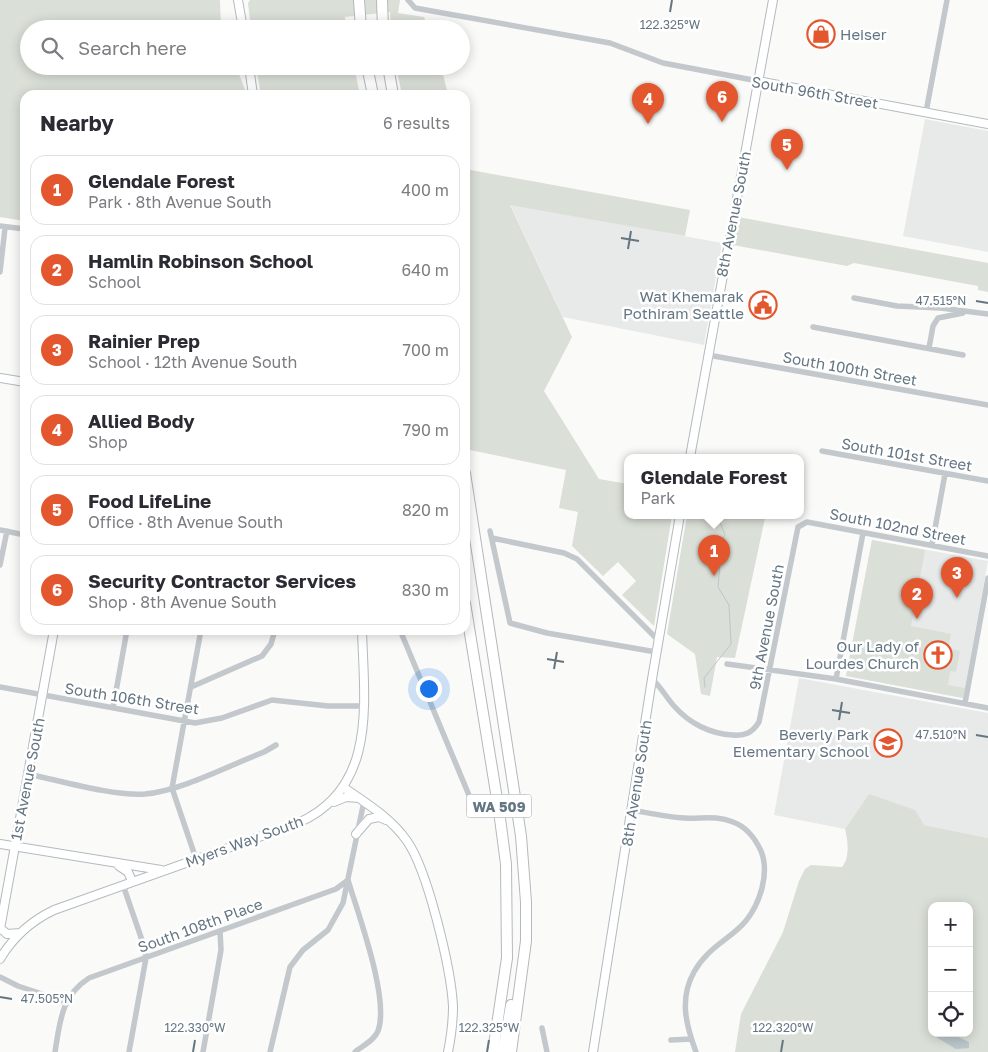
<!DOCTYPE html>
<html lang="en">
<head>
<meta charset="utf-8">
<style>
  body { margin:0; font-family:"Golos Text",sans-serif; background:#f7f7f7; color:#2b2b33 }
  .controls { position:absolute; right:15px; bottom:15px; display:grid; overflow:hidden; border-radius:10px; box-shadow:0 2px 12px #0003 }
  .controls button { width:45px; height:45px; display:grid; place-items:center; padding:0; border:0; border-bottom:1px solid #e1e1e2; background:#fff; color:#2b2b33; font:25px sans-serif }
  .you { position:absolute; left:428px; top:688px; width:18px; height:18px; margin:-12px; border:4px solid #fff; border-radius:50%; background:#1a73e8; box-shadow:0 0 0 8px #1a73e833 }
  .badge { display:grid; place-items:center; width:32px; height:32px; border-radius:50%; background:#e4572e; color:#fff; font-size:16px; font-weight:700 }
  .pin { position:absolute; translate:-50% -41px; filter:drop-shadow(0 1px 2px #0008) }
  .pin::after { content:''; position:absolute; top:26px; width:18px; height:15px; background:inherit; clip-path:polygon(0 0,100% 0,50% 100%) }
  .popup { position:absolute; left:624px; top:454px; width:180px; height:65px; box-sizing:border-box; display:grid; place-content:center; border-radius:10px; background:#fff; filter:drop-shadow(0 1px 4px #0005); font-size:16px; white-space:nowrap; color:#7c7c81 }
  .popup b { font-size:19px; color:#2b2b33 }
  .popup::after { content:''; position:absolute; left:50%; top:100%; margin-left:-10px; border:10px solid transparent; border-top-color:#fff }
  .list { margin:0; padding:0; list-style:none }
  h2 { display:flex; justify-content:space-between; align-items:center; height:65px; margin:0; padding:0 20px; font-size:21px }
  h2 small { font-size:16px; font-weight:400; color:#7c7c81 }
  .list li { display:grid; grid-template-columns:32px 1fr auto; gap:15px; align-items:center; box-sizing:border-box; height:70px; margin:0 10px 10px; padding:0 10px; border:1px solid #e1e1e2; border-radius:15px }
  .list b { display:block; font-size:19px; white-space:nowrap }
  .list p { margin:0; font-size:16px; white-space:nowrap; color:#7c7c81 }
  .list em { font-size:16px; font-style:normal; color:#7c7c81 }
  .icon { flex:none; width:28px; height:28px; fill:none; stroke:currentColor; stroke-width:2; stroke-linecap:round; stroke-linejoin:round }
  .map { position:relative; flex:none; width:988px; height:1052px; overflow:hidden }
  .search { position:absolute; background:#fff; box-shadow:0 2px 12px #0003; left:20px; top:20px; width:450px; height:55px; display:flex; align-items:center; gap:12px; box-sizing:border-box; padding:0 18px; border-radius:28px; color:#7c7c81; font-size:19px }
  .panel { position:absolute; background:#fff; box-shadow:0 2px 12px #0003; left:20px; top:90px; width:450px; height:545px; border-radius:15px }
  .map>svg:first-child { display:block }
  .built { fill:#e8e9e9 }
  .green { fill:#dadfd7; fill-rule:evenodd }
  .water { fill:#bbc7cb }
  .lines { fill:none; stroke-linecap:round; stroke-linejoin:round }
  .stream { stroke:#bbc7cb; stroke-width:1 }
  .secondary-casing { stroke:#b3babf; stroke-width:10 }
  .highway-casing { stroke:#b4b9bd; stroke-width:12 }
  .street { stroke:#c3c8cc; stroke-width:5.5 }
  .secondary { stroke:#fff; stroke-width:8 }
  .highway { stroke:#fff; stroke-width:10 }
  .ticks { fill:none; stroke:#657683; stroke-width:2 }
  .labels { text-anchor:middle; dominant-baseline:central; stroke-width:5; stroke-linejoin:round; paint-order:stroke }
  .shield { fill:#fff; stroke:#939fa8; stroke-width:1 }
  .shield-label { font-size:14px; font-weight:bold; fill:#657683 }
  .poi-label { font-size:15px; fill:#657683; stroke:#fff; text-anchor:end }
  .street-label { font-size:15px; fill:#657683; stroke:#fff }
  .ticks-label { font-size:12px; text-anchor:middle; fill:#657683; stroke:#fff; stroke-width:5; stroke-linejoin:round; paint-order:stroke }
</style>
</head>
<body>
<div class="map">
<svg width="988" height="1052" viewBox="0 0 988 1052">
  <rect width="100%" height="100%" fill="#fafaf8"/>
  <path class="built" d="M925,119l63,12v121l-85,-16z
    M510,204l212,39 -18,102 -141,-28z
    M872,540l116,21 -25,137 -117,-22z
    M799,678l189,35v125l-64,-13 -55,-31 -24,35 -71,-14z"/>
  <path class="green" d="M0,0h220l1,29h-192v37h207l11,29h-222v126l-25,-4z
    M250,0h150l-2,13 26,4 4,12h-37l-1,-17 -45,5 1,12h-95l-3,-26z
    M256,66h98l6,29h-99z
    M396,66h45l7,29h-46z
    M465,169l225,41 -5,26 -175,-31 62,132 -28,54 55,88 29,5v31h44l-18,111 -32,-31 14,-14 -18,-19 -15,14 -31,-30 6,-34 -19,-4 7,-38 -96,-20 -5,-24z
    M738,217l250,46v29l-10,-2v-4l-124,-23 -7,3 -114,-21z
    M687,515h59l19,3 -30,140 -18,-1 -7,39 -9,-2 -6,-40 -28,-20z
    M872,540l53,10 -14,76 40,8 -3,14 12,3 -4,21 -6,-1 -2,14 17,3 -2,10 -117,-22z
    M869,794l46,16 9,15 64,13v214h-253l6,-38 42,-82 16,-51 6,-12 6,-4 31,2c8,-9 6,-27 3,-38zM932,906h37v127h-37z"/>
  <path class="water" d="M935,1033l21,3 13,6v6l-13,1 -20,-12z"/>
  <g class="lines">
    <path class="stream" d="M705,687l-1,-9 27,-34 -2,-39 -11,-18 2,-24 -2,-18 7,-10 -8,-20"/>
    <g class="secondary-casing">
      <path id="secondary" d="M238,0l5,29
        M249,66l4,29
        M758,81l230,43
        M0,378l25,4
        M690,457l83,-457
        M343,787c23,16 48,31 64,54 21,30 44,128 46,165 0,16 -2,31 -5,46
        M334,802l12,-5 13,1
        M356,834l13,-15 10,-2 7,3
        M0,844l161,26
        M119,866l9,6 4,9
        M0,928l7,6 13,-1
        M0,929l54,-299
        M0,959c13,-22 31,-38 54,-49l244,-87c80,-35 66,-121 64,-193
        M593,1052l59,-373 28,-164"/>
    </g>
    <g class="highway-casing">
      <path id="highway" d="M359,0l2,29
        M382,0l1,29
        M367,66l6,29
        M388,66l5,29
        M465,473l56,363 5,66v39l-15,111
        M465,603l34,208 7,53 1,94 -14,94
        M503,1052l8,-47"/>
    </g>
    <path class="street" d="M408,0l7,8 195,35 53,20 95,18
      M926,112l21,-112
      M0,226l25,3
      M0,272l5,-44
      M854,298l43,8 44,2 47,6
      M813,327l150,28
      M929,348l4,-22 5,-8 25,-5
      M708,355l280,50
      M822,451l166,30
      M0,530l25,5
      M490,531l20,92 37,10 109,19
      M492,538l72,15 13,6 81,81
      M932,545l13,-71
      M0,565l7,-34
      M400,630l76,182
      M727,664l109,15 152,29
      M652,679c9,8 14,18 22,27 15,17 36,28 59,29 12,1 19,-2 26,-13l39,-195 9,-5 181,34
      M836,679l27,-146
      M0,687l195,36 27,-5 50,-18 56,6h35
      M191,687l71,-31 9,-12 4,-14
      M965,703l23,-125
      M113,708l14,-78
      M28,774c34,7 84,22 117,20 36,-3 85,-29 119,-42l12,-7
      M632,810c17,3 35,7 52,8 18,1 32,-3 49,4 14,5 22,16 28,29 5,12 4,25 1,37 -13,50 -47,47 -68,84 -15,27 -8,53 2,80
      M196,859l-24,-71 29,-158
      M123,885l21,61 2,12 -17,94
      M0,977l18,9 48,16
      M542,1028l5,24
      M671,1040l20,-1
      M55,1052c5,-30 6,-56 34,-74l247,-89 12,-9c10,34 42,119 30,151 -4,10 -16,15 -23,21
      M203,1052l18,-102 -1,-19
      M270,1052l20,-85 13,-17 25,-20 15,-27 21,-102"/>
    <use href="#secondary" class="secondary"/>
    <use href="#highway" class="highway"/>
  </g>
  <path class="ticks" d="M670,12l2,-12M621,238l18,3M628,249l3,-18M976,301l12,2M547,659l17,3M554,669l3,-17M832,710l18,3M839,720l3,-18M976,735l12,2M0,997l12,2M193,1052l2,-12M487,1052l2,-12M781,1052l2,-12"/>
  <defs>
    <g id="shop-ring" transform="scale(1.4375)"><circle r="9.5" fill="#fff" stroke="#e4572e" stroke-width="1.5"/><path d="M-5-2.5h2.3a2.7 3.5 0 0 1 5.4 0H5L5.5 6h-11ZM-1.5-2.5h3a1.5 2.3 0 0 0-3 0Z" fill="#e4572e"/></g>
    <g id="civic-ring" transform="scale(1.4375)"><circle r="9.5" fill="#fff" stroke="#e4572e" stroke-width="1.5"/><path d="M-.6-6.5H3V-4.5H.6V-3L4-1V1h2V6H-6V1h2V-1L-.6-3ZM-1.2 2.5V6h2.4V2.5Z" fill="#e4572e"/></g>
    <g id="church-ring" transform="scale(1.4375)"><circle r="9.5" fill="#fff" stroke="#e4572e" stroke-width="1.5"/><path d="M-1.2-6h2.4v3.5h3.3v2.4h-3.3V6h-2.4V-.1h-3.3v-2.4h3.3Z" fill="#e4572e"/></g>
    <g id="school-ring" transform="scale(1.4375)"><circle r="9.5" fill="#fff" stroke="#e4572e" stroke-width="1.5"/><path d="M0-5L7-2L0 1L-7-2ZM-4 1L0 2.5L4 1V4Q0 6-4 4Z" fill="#e4572e"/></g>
  </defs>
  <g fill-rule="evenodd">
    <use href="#shop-ring" x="821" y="34"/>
    <use href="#civic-ring" x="763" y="305"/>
    <use href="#church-ring" x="938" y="655"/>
    <use href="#school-ring" x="888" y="743"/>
  </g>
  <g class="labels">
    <rect class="shield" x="466.5" y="794.5" width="65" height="23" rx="4"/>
    <g class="shield-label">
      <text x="499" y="806">WA 509</text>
    </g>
    <g class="poi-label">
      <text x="840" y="34" text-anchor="start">Heiser</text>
      <text x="744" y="296">Wat Khemarak<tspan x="744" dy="17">Pothiram Seattle</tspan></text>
      <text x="919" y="646">Our Lady of<tspan x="919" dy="17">Lourdes Church</tspan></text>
      <text x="869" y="734">Beverly Park<tspan x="869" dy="17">Elementary School</tspan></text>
    </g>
    <g class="street-label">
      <text transform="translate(815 92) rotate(10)">South 96th Street</text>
      <text transform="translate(733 214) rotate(-79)">8th Avenue South</text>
      <text transform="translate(850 368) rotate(10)">South 100th Street</text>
      <text transform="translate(907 454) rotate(10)">South 101st Street</text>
      <text transform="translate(898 526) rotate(11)">South 102nd Street</text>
      <text transform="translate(766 627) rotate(-79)">9th Avenue South</text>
      <text transform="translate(132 698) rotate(9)">South 106th Street</text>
      <text transform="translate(27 779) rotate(-79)">1st Avenue South</text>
      <text transform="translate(636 783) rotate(-81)">8th Avenue South</text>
      <text transform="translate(244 841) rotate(-20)">Myers Way South</text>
      <text transform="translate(200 925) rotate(-20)">South 108th Place</text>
    </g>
  </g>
  <g class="ticks-label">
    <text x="670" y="29">122.325°W</text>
    <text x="941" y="305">47.515°N</text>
    <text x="941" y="739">47.510°N</text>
    <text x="47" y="1003">47.505°N</text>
    <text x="195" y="1032">122.330°W</text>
    <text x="489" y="1032">122.325°W</text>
    <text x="783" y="1032">122.320°W</text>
  </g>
</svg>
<div class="controls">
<button>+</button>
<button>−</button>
<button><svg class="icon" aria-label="locate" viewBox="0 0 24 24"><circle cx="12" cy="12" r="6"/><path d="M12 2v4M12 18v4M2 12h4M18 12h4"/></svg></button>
</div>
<div class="you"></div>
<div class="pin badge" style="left:714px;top:576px">1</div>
<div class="popup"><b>Glendale Forest</b>Park</div>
<div class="pin badge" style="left:917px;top:619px">2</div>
<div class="pin badge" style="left:957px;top:598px">3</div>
<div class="pin badge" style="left:648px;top:124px">4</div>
<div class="pin badge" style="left:787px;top:170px">5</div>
<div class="pin badge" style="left:722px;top:122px">6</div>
<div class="search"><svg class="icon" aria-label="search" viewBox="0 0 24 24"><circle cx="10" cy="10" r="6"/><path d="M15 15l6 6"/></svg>Search here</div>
<section class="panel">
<h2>Nearby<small>6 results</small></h2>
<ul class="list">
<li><span class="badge">1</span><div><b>Glendale Forest</b><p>Park · 8th Avenue South</p></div><em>400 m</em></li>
<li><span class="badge">2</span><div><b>Hamlin Robinson School</b><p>School</p></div><em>640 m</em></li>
<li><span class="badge">3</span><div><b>Rainier Prep</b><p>School · 12th Avenue South</p></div><em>700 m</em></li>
<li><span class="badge">4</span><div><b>Allied Body</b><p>Shop</p></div><em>790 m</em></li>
<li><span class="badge">5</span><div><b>Food LifeLine</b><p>Office · 8th Avenue South</p></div><em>820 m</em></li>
<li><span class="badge">6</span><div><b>Security Contractor Services</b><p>Shop · 8th Avenue South</p></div><em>830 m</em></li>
</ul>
</section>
</div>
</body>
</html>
